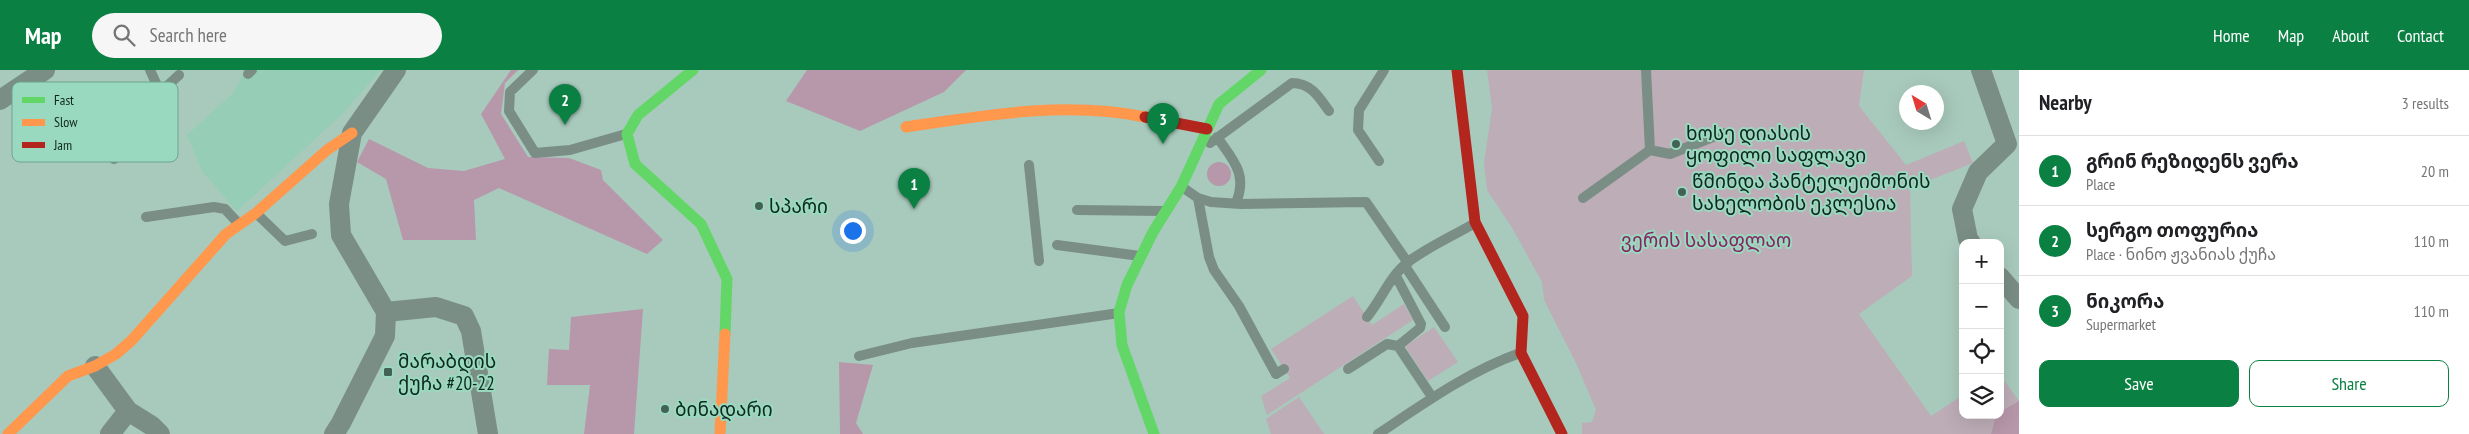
<!DOCTYPE html>
<html lang="en">
<head>
<meta charset="utf-8">
<style>
  body { margin:0; font-family:"PT Sans Narrow","Noto Sans Georgian",sans-serif; background:#f6f6f6; color:#202124 }
  .controls { position:absolute; right:15px; bottom:15px; display:grid; overflow:hidden; border-radius:10px; box-shadow:0 5px 20px #0002 }
  .controls button { width:45px; height:45px; display:grid; place-items:center; padding:0; border:0; border-bottom:1px solid #e0e0e0; background:#fff; color:#202124; font:25px sans-serif }
  .compass { position:absolute; left:1899px; top:15px; width:45px; height:45px; border-radius:50%; background:#fff; box-shadow:0 5px 20px #0002; rotate:322deg }
  .you { position:absolute; left:852px; top:160px; width:18px; height:18px; margin:-12px; border:4px solid #fff; border-radius:50%; background:#1a73e8; box-shadow:0 0 0 8px #1a73e833 }
  .badge { display:grid; place-items:center; width:32px; height:32px; border-radius:50%; background:#0b8043; color:#fff; font-size:16px; font-weight:700 }
  .pin { position:absolute; translate:-50% -41px; filter:drop-shadow(0 1px 2px #0008) }
  .pin::after { content:''; position:absolute; top:26px; width:18px; height:15px; background:inherit; clip-path:polygon(0 0,100% 0,50% 100%) }
  .list { margin:0; padding:0; list-style:none }
  h2 { display:flex; justify-content:space-between; align-items:center; height:65px; margin:0; padding:0 20px; font-size:21px }
  h2 small { font-size:16px; font-weight:400; color:#757577 }
  .list li { display:grid; grid-template-columns:32px 1fr auto; gap:15px; align-items:center; box-sizing:border-box; height:70px; padding:0 20px; border-top:1px solid #e0e0e0 }
  .list b { display:block; font-size:19px; white-space:nowrap }
  .list p { margin:0; font-size:16px; white-space:nowrap; color:#757577 }
  .list em { font-size:16px; font-style:normal; color:#757577 }
  .actions { display:flex; gap:10px; padding:15px 20px }
  .actions a { flex:1; padding:11px 0; border:1px solid #0b8043; border-radius:10px; text-align:center; font-size:18px; color:#0b8043 }
  .actions .main { background:#0b8043; color:#fff }
  .icon { flex:none; width:28px; height:28px; fill:none; stroke:currentColor; stroke-width:2; stroke-linecap:round; stroke-linejoin:round }
  .map { position:relative; flex:none; width:2019px; height:364px; overflow:hidden }
  header { display:flex; align-items:center; gap:30px; box-sizing:border-box; height:70px; padding:0 25px; background:#0b8043; color:#fff }
  header strong { font-size:24px }
  nav { display:flex; gap:28px; margin-inline-start:auto; font-size:18px }
  .search { width:350px; height:45px; background:#f6f6f6; display:flex; align-items:center; gap:12px; box-sizing:border-box; padding:0 18px; border-radius:28px; color:#757577; font-size:19px }
  main { display:flex }
  aside { flex:1; background:#fff }
  .map>svg:first-child { display:block }
  .built { fill:#95cdb6 }
  .green { fill:#bdadb7 }
  .forest { fill:#b797aa }
  .lines { fill:none; stroke-linecap:round; stroke-linejoin:round }
  .lane { stroke:#7a8e86; stroke-width:10 }
  .street { stroke:#7a8e86; stroke-width:20 }
  .fast { stroke:#63d668; stroke-width:11 }
  .slow { stroke:#ff974d; stroke-width:11 }
  .jam { stroke:#b3261e; stroke-width:11 }
  .poi-dot { fill:#446156; stroke:#99d9bf; stroke-width:2 }
  .labels { text-anchor:middle; dominant-baseline:central; stroke-width:4; stroke-linejoin:round; paint-order:stroke }
  .poi-label { font-size:19px; fill:#0e281f; stroke:#99d9bf; text-anchor:start }
  .park-label { font-size:19px; fill:#892261; stroke:#99d9bf }
  .key { fill:#99d9bf; stroke:#6fa48f; stroke-width:1 }
  .key-label { font-size:14px; fill:#0e281f }
</style>
</head>
<body>
<header>
<strong>Map</strong>
<div class="search"><svg class="icon" aria-label="search" viewBox="0 0 24 24"><circle cx="10" cy="10" r="6"/><path d="M15 15l6 6"/></svg>Search here</div>
<nav><a>Home</a><a>Map</a><a>About</a><a>Contact</a></nav>
</header>
<main>
<div class="map">
<svg width="2019" height="364" viewBox="0 0 2019 364">
  <rect width="100%" height="100%" fill="#a8cabc"/>
  <path class="built" d="M246,0h135l-41,46 -103,95 -35,-40 -15,-36 45,-41z"/>
  <path class="green" d="M1487,0h377l-5,36 47,59 58,-24 9,22 -63,25 2,88 -53,38 72,102 32,-21v20h33l-5,19h-409v-11l10,-1 4,-12 -20,-47 -32,-63 -2,-18 -31,-56 -24,-36 -3,-27 8,-55z
    M1353,226l19,29 32,-21 9,16 -146,95 -6,-19 29,-18 -19,-29z
    M1434,257l24,35 -30,19 -23,-35z
    M2000,305l19,26 -19,11z
    M1299,327l25,37h-53l-5,-15z"/>
  <path class="forest" d="M511,0h7l-13,13 -4,31 27,43 41,1 32,12 2,10 60,60 -16,14 -148,-66 -25,12 2,40h-73l-17,-61 -29,-17 12,-23 59,29 36,3 41,-12 -24,-45z
    M807,0h159l-22,22 -84,39 -74,-30z
    M1207 104a12 12 0 1 1 24 0a12 12 0 1 1-24 0Z
    M643,239l-9,125h-50l6,-49h-43l2,-36 20,1 2,-33z
    M839,292l34,3 -17,58 7,11h-23z
    M2019,331v33h-28l5,-19h4v-3z"/>
  <g class="lines">
    <path class="lane" d="M150,0l10,22
      M533,0l-23,22 -1,19 26,42 35,-3 56,-16
      M248,4l4,-4
      M1217,67c16,23 31,37 19,66
      M1210,73l82,-60c19,0 27,14 37,28
      M1650,80l20,4 53,-21
      M114,89l-3,-28c29,-16 44,-34 68,-56
      M1379,91l-21,-31 1,-20 25,-40
      M1029,95l10,96
      M1182,117l16,11 13,4 30,2 125,-2 42,61
      M1198,128l11,59 5,13 25,36 37,68 8,-5
      M1583,128l67,-48 -4,-80
      M1077,140l86,1
      M256,143l29,28 27,-7
      M146,147l68,-10 11,2 13,14
      M1057,175l83,11
      M1405,196l40,61
      M1396,206l25,48 -1,4 -22,18
      M1367,247c15,-18 22,-40 41,-55 20,-15 45,-26 67,-39
      M859,286l53,-13 207,-30
      M1348,299l39,-25 11,2 34,51
      M1378,364c45,-30 91,-63 142,-81"/>
    <path class="street" d="M1981,0l26,74
      M0,30l45,-30
      M1971,173l-3,-4 -6,-30 16,-37 29,-28
      M2000,207l19,22
      M386,242l50,-5 28,9 7,15 17,103
      M95,296l33,45 24,15 8,8
      M110,364l18,-23
      M334,364l7,-11 44,-87 1,-24 -45,-77 -2,-31 13,-71 44,-63"/>
    <path class="fast" d="M693,0l-55,45 -11,19 8,30 66,60 26,55 -2,55
      M1154,364l-32,-89 -3,-33 8,-27 26,-53 28,-45 38,-83 42,-34"/>
    <path class="slow" d="M906,57c79,-12 160,-26 239,-10
      M8,364l60,-58 27,-10 21,-12 16,-14 94,-106 30,-21 71,-63 25,-17
      M720,364l5,-100"/>
    <path class="jam" d="M1457,0l18,152 48,94 -2,37 41,81
      M1145,47l62,12"/>
  </g>
  <g class="poi-dot">
    <circle cx="1676" cy="74" r="5"/>
    <circle cx="1682" cy="122" r="5"/>
    <circle cx="759" cy="136" r="5"/>
    <rect x="383" y="297" width="10" height="10" rx="2.5"/>
    <circle cx="665" cy="339" r="5"/>
  </g>
  <g class="labels">
    <g class="poi-label">
      <text x="1686" y="63">ხოსე დიასის<tspan x="1686" dy="22">ყოფილი საფლავი</tspan></text>
      <text x="1692" y="111">წმინდა პანტელეიმონის<tspan x="1692" dy="22">სახელობის ეკლესია</tspan></text>
      <text x="769" y="136">სპარი</text>
      <text x="398" y="291">მარაბდის<tspan x="398" dy="22">ქუჩა #20-22</tspan></text>
      <text x="675" y="339">ბინადარი</text>
    </g>
    <g class="park-label">
      <text x="1706" y="170">ვერის სასაფლაო</text>
    </g>
  </g>
  <rect x="12" y="12" width="166" height="80" rx="8" class="key"/>
  <rect x="22" y="27" width="23" height="6" fill="#63d668"/>
  <rect x="22" y="49" width="23" height="7" fill="#ff974d"/>
  <rect x="22" y="72" width="23" height="6" fill="#b3261e"/>
  <g class="key-label">
    <text x="54" y="35">Fast</text>
    <text x="54" y="57">Slow</text>
    <text x="54" y="80">Jam</text>
  </g>
</svg>
<div class="controls">
<button>+</button>
<button>−</button>
<button><svg class="icon" aria-label="locate" viewBox="0 0 24 24"><circle cx="12" cy="12" r="6"/><path d="M12 2v4M12 18v4M2 12h4M18 12h4"/></svg></button>
<button><svg class="icon" aria-label="layers" viewBox="0 0 24 24"><path d="M12 4l9 5-9 5-9-5zM3 14l9 5 9-5"/></svg></button>
</div>
<svg class="compass" viewBox="-18 -18 36 36"><path d="M0-13l5 13h-10z" fill="#e53935"/><path d="M0 13l5-13h-10z" fill="#757577"/></svg>
<div class="you"></div>
<div class="pin badge" style="left:914px;top:139px">1</div>
<div class="pin badge" style="left:565px;top:55px">2</div>
<div class="pin badge" style="left:1163px;top:74px">3</div>
</div>
<aside>
<h2>Nearby<small>3 results</small></h2>
<ul class="list">
<li><span class="badge">1</span><div><b>გრინ რეზიდენს ვერა</b><p>Place</p></div><em>20 m</em></li>
<li><span class="badge">2</span><div><b>სერგო თოფურია</b><p>Place · ნინო ჟვანიას ქუჩა</p></div><em>110 m</em></li>
<li><span class="badge">3</span><div><b>ნიკორა</b><p>Supermarket</p></div><em>110 m</em></li>
</ul>
<div class="actions"><a class="main">Save</a><a>Share</a></div>
</aside>
</main>
</body>
</html>
